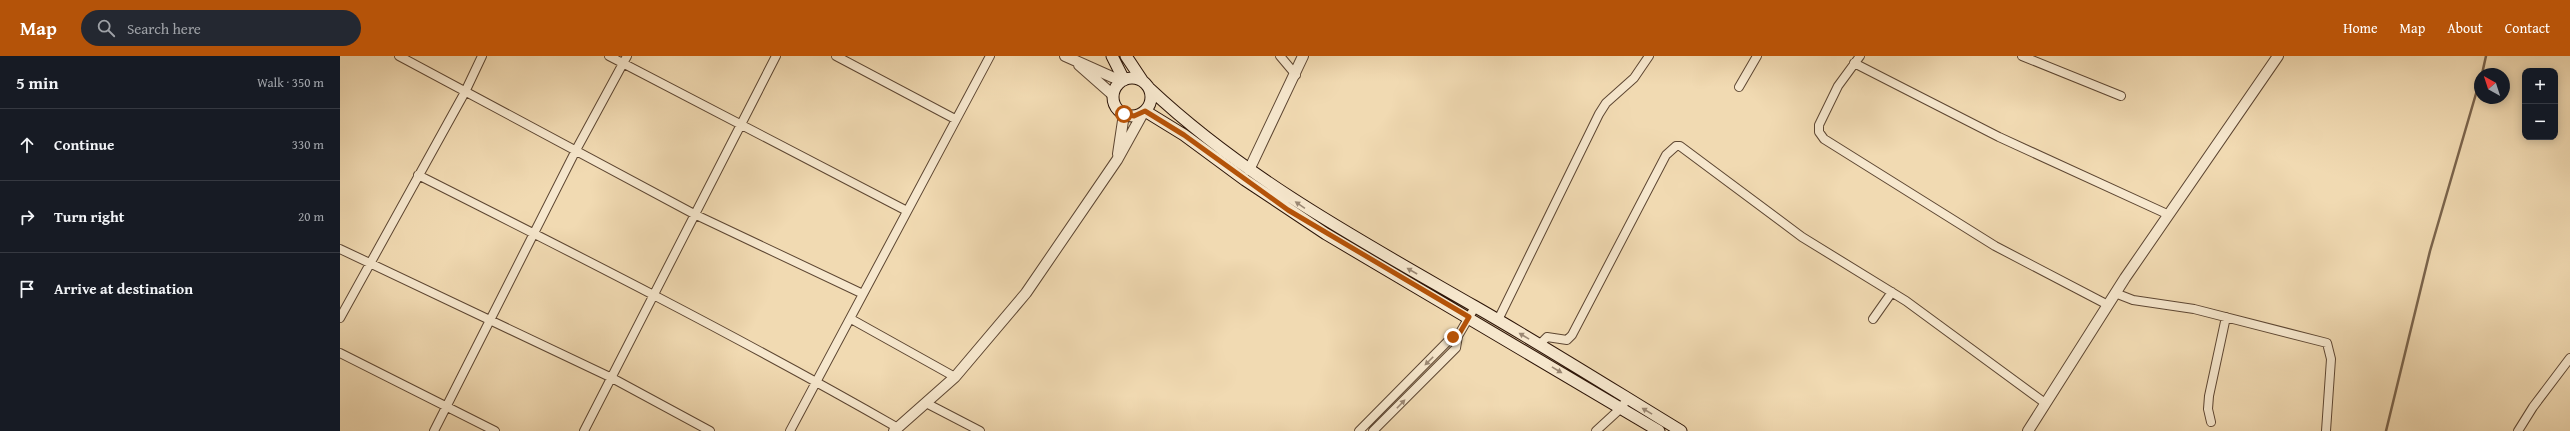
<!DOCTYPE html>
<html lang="en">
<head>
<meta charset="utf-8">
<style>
  body { margin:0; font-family:"Gentium Book Plus",serif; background:#242831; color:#f1f3f6 }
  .controls { position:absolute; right:12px; top:12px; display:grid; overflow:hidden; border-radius:8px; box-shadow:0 2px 10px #0003 }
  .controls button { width:36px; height:36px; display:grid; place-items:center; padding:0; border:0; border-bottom:1px solid #363941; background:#171b24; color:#f1f3f6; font:20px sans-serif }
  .compass { position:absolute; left:2134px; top:12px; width:36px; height:36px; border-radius:50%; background:#171b24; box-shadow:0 2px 10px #0003; rotate:321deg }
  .stop { position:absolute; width:12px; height:12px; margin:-9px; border:3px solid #b45309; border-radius:50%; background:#fff }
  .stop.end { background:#b45309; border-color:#fff; box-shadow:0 1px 4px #0008 }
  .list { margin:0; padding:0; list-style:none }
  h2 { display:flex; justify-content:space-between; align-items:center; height:52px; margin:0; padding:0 16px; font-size:17px }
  h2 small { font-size:13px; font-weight:400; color:#9ea1a6 }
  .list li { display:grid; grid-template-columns:26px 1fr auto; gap:12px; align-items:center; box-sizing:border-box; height:72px; padding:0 16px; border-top:1px solid #363941 }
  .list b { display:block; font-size:15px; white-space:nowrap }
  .list em { font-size:13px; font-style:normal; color:#9ea1a6 }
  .icon { flex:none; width:22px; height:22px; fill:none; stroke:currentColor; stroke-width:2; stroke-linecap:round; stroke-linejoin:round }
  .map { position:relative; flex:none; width:2230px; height:375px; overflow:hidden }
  header { display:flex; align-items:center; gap:24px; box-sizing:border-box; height:56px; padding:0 20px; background:#b45309; color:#fff }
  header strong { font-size:19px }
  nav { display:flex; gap:22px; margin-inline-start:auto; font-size:14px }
  .search { width:280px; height:36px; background:#242831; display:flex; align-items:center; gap:10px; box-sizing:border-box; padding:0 14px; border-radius:22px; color:#9ea1a6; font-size:15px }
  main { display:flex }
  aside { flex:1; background:#171b24 }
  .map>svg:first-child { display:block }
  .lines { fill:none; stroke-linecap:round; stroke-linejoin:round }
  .stream { stroke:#7a634b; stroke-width:2.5 }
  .minor-casing { stroke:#5d4632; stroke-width:10 }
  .tertiary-casing { stroke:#5d4632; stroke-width:12 }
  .secondary-casing { stroke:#2c1407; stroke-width:13 }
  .minor { stroke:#f6e7cd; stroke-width:8 }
  .tertiary { stroke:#f6e7cd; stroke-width:10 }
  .secondary { stroke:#f6e7cd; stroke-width:11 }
  .oneway { fill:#9b8874 }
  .route { stroke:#b45309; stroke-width:5 }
</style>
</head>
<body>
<header>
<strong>Map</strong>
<div class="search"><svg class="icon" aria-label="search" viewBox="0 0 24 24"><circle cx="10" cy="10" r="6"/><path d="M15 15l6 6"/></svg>Search here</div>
<nav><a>Home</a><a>Map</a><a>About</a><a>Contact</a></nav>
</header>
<main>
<aside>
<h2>5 min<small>Walk · 350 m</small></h2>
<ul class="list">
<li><svg class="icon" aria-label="ahead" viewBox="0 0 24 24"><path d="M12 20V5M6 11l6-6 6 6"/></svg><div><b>Continue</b></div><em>330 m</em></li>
<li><svg class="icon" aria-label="right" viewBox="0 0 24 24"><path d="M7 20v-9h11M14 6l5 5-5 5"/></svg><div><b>Turn right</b></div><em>20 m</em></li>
<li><svg class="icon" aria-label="arrive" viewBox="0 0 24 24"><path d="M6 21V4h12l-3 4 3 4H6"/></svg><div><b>Arrive at destination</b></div></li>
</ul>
</aside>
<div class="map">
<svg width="2230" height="375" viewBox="0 0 2230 375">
  <rect width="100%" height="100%" fill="#f1dab2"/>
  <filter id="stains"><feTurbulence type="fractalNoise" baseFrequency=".005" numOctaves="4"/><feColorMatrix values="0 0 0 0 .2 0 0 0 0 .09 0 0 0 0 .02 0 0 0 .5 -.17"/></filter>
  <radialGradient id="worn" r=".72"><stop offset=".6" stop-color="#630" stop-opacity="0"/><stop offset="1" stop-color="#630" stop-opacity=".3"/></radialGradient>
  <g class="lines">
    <path class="stream" d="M2142,18l4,-18
      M2046,375l44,-180 50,-171"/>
    <g class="minor-casing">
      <path id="minor" d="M59,0l295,158 169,80
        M269,0l298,155
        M496,0l119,63
        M940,0l16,19
        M1520,0l-22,30 -19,39v7l5,7 171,107 113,59
        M1682,0l99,40
        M1514,7l145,74 168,77
        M1399,31l18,-31
        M78,119c161,81 323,163 480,253
        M0,193l272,129 98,53
        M1775,237l18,7 61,9 133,34 4,16 -5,72
        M0,262l125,-226 17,-36
        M511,263l104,58
        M1533,263l19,-27
        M1158,264l101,-206 7,-11 28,-25 15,-22
        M1199,289l8,-8 20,3 5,-5 94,-180 10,-9h4l122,91 104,64 139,102
        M0,297l155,78
        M586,347l54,28
        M1871,366l-3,-13 1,-13 17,-79
        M94,375l142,-281 51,-94
        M244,375l192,-375
        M450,375l200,-375
        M1019,375l90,-91 9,-4
        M1033,375l83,-83 2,-12 17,-29
        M1256,375l25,-23 6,-9
        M2178,375l15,-24 37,-49"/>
    </g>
    <g class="tertiary-casing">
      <path id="tertiary" d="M725,0l56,25
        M739,9l34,30
        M778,98l6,-40
        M909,114l54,-114
        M554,375l61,-54 71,-84 91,-133 26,-47
        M1688,375l97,-153 153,-222"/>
    </g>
    <g class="secondary-casing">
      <path id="secondary" d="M772,0l12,24
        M786,0l16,24
        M773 41a19 19 0 1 1 38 0a19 19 0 1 1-38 0Z
        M810,33c96,90 211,152 324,217 70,40 138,83 207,125
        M805,55l39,24 61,45 81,54 333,197"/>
    </g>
    <use href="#minor" class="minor"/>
    <use href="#tertiary" class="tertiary"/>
    <use href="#secondary" class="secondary"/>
  </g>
  <defs><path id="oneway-solid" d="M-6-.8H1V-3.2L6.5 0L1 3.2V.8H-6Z"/></defs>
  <g class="oneway">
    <use href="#oneway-solid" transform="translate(960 149) rotate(-146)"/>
    <use href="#oneway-solid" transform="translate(1072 215) rotate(-150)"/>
    <use href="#oneway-solid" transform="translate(1184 280) rotate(-149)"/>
    <use href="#oneway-solid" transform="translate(1089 305) rotate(135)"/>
    <use href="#oneway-solid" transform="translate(1217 314) rotate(31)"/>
    <use href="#oneway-solid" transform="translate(1061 348) rotate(-46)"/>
    <use href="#oneway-solid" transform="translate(1307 355) rotate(-149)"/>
  </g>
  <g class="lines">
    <path class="route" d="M784,58l10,2 11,-5 39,24 104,75 181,107 -11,19 -5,1"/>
  </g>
  <rect width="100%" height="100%" filter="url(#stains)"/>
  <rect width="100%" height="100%" fill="url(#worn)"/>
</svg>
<div class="controls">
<button>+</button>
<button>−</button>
</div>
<svg class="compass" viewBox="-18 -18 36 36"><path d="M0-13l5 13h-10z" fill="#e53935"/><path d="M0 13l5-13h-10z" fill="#9ea1a6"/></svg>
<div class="stop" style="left:784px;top:58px"></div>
<div class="stop end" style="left:1113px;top:281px"></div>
</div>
</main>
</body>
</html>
